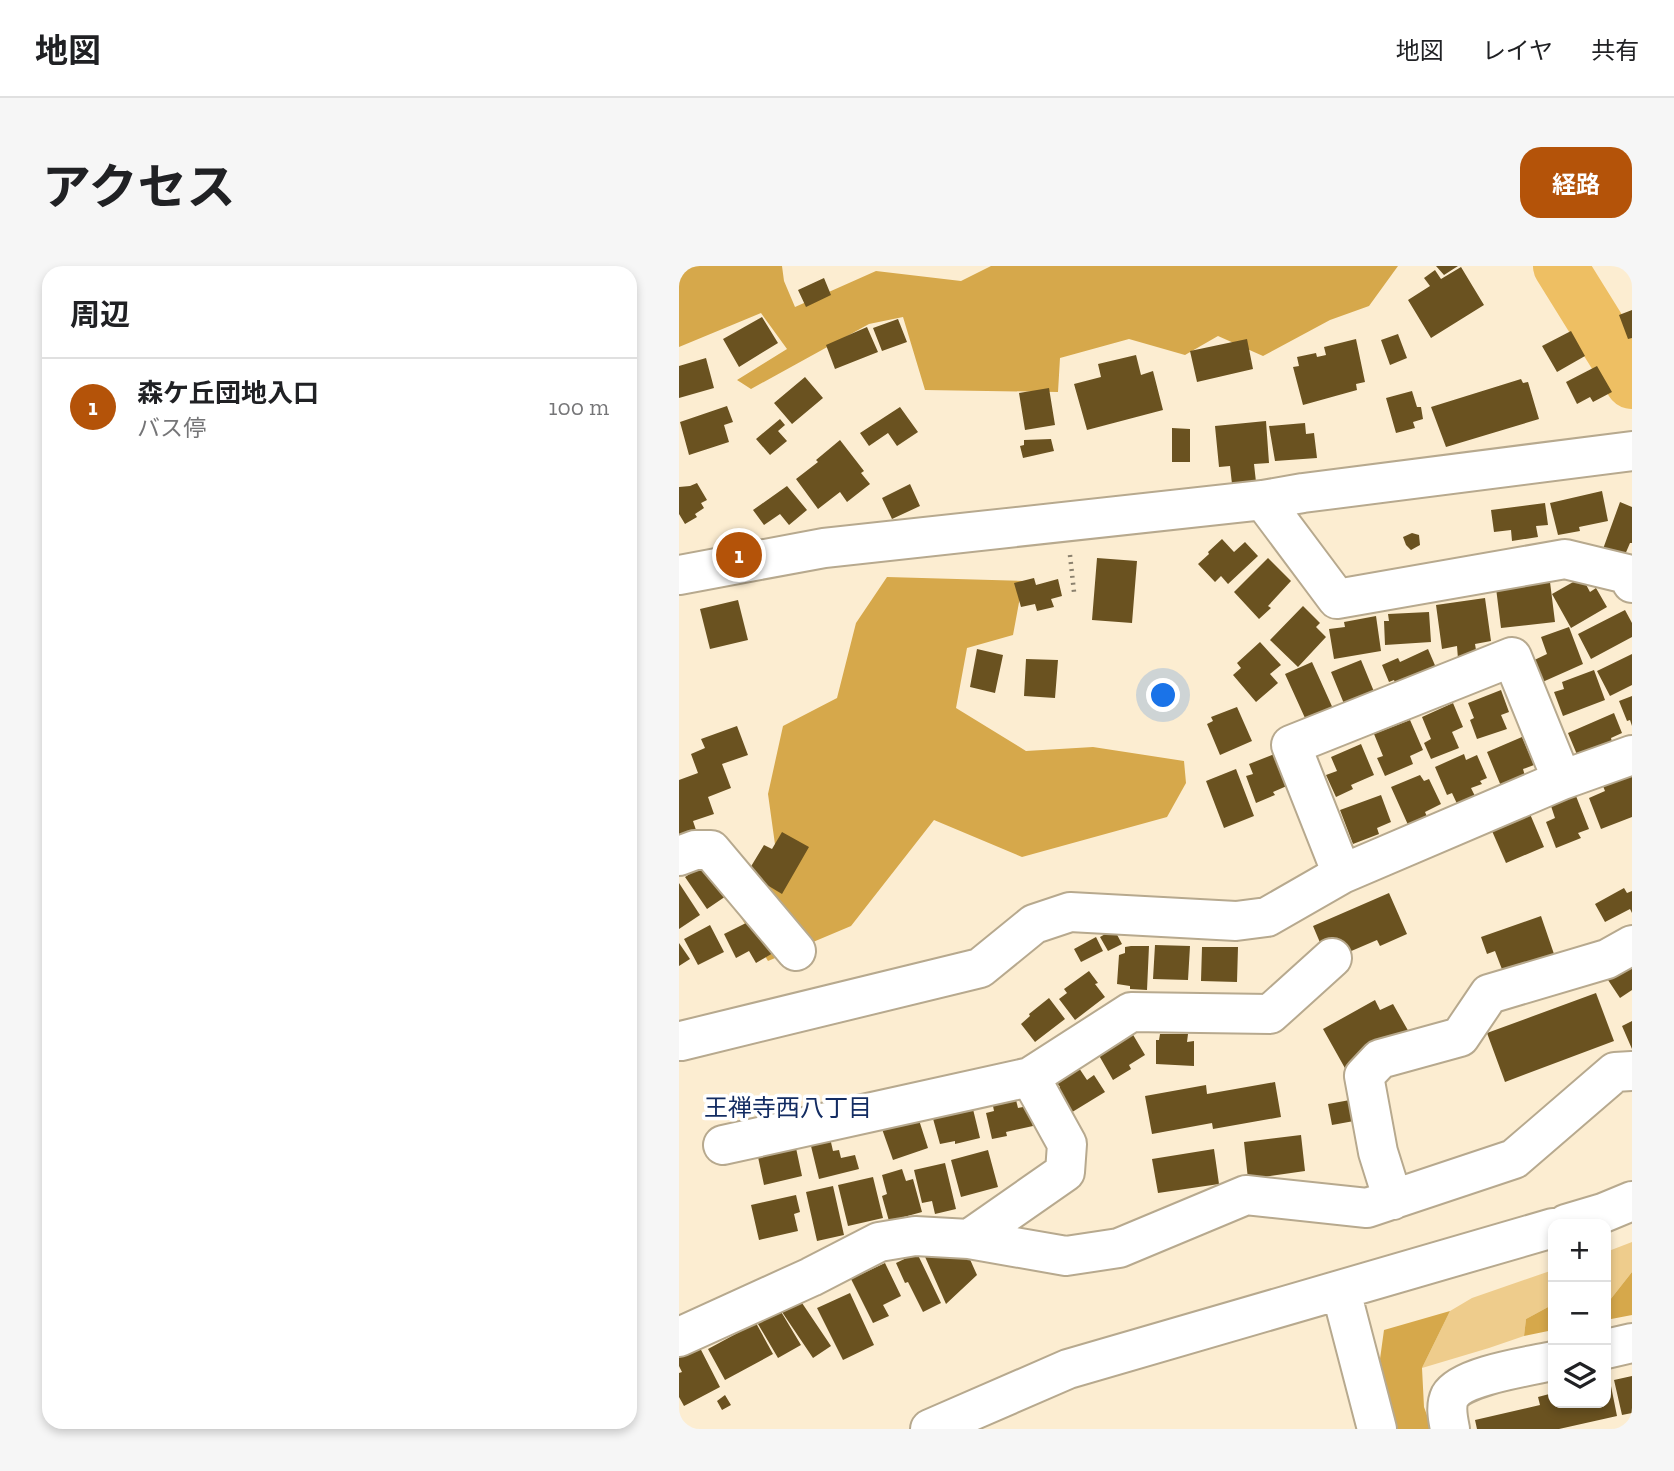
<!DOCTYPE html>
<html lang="ja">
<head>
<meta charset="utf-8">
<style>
  body { margin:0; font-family:"Zilla Slab","Noto Sans JP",serif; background:#f6f6f6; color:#202124 }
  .controls { position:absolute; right:21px; bottom:21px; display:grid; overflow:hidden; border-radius:14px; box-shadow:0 4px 10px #0003 }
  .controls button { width:63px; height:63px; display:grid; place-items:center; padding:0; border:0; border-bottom:2px solid #e0e0e0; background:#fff; color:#202124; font:35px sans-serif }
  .you { position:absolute; left:485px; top:430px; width:24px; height:24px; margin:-18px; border:5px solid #fff; border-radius:50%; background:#1a73e8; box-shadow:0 0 0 10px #1a73e833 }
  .badge { display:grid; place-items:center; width:46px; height:46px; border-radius:50%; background:#b45309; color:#fff; font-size:23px; font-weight:700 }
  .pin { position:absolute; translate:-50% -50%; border:4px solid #fff; box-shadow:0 2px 7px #0006 }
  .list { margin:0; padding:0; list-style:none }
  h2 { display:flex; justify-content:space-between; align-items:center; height:91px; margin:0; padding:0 28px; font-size:30px }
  h2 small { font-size:23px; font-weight:400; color:#757577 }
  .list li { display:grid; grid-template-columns:46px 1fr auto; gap:21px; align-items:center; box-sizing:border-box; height:98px; padding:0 28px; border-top:2px solid #e0e0e0 }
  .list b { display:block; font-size:26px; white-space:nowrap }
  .list p { margin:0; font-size:23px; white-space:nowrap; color:#757577 }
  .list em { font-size:23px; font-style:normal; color:#757577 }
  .icon { flex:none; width:38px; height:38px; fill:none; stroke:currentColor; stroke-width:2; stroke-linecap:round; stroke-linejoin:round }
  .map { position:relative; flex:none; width:953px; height:1163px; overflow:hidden; border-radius:21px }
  header { display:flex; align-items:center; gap:42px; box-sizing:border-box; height:98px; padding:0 35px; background:#fff; border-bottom:2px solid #e0e0e0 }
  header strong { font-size:33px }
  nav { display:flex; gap:38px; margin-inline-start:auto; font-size:24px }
  .intro { display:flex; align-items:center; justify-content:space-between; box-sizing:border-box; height:168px; padding:0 42px }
  h1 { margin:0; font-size:49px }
  .button { padding:18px 32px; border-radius:21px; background:#b45309; color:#fff; font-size:24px; font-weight:700 }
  main { display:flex; gap:42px; padding:0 42px }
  aside { flex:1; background:#fff; border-radius:21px; box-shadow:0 4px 10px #0003 }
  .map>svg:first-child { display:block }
  .green { fill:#eecc8c }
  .forest { fill:#d6a84b }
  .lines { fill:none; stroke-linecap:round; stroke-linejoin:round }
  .river { stroke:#eebf63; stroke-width:54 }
  .building { fill:#6a5220 }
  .minor-casing { stroke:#b7a98e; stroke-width:42 }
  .path { stroke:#8b816e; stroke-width:4.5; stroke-dasharray:2 5; stroke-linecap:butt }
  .minor { stroke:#fff; stroke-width:38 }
  .labels { text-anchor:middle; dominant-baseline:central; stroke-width:7; stroke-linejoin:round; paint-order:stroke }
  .neighbourhood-label { font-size:24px; fill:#132c62; stroke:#fff }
</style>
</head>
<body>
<header>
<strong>地図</strong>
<nav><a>地図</a><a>レイヤ</a><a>共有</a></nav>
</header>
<div class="intro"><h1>アクセス</h1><a class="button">経路</a></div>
<main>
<aside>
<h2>周辺<small></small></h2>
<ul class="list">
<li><span class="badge">1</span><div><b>森ケ丘団地入口</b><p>バス停</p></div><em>100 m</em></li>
</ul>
</aside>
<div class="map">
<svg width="953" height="1163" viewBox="0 0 953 1163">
  <rect width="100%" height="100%" fill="#fcedd1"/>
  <path class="green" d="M953,976v30l-26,33v-53z
    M874,1004v36h-3l-24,13 -2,17 -35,12 -67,20 28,-57 22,-13z"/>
  <path class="forest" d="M0,0h103l2,15 11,26 81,-36 85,10 30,-15h407l-29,40 -39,14 -67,36 -45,-20 -33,19 -56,-16 -69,19 -2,34 -133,-2 -22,-73 -34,7 -118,65 -14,-9 50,-31 -26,-36 -82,34z
    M208,311l136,4 -10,54 -46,13 -11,60 70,43 67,-4 91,14 2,22 -19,34 -145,40 -88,-37 -83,106 -83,35 -28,-45 38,-50 -10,-72 15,-68 54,-28 19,-75z
    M953,1006v43l-26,5v-15z
    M871,1040h3v24l-29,6 2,-17z
    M771,1045l-28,57 2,39 8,22h-43l-9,-70 4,-29z"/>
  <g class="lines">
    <path class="river" d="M881,0l72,116"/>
  </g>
  <path class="building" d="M757,0h22l-14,9z
    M782,1l23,38 -53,33 -23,-38 22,-14 -6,-8 11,-8 6,9z
    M145,12l7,17 -25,12 -8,-17z
    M953,44v28l-4,1 -9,-24z
    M83,51l16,26 -39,24 -16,-28z
    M219,53l9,23 -25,9 -9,-23z
    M188,61l11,25 -43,17 -9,-24z
    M892,65l14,25 -28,16 -15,-26z
    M719,68l9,24 -17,7 -9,-25z
    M568,73l6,30 -56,13 -7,-31z
    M677,73l9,43 -9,2 1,6 -54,15 -10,-38 6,-1 -2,-9 19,-4 1,4 9,-2 -2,-8z
    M457,89l5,20 12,-4 10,39 -76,20 -13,-46 27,-7 -3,-13z
    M27,92l8,30 -35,10v-32z
    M918,100l15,26 -19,10 -3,-5 -13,7 -11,-22z
    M126,111l18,21 -31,26 -18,-21z
    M842,113l2,4 5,-1 11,37 -93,28 -15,-40z
    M370,122l6,37 -30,5 -6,-37z
    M733,125l5,16h4l2,12 -10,3 2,6 -19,5 -10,-35z
    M48,140l6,16 -9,3 5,17 -40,13 -9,-33z
    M221,141l18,25 -21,14 -9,-13 -19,13 -9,-13z
    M101,153l5,6 -7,6 9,10 -17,14 -14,-16z
    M587,155l3,42 -15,1 2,18 -24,2 -2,-18 -11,1 -4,-41z
    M626,157l1,11 8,-1 3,25 -42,3 -6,-35z
    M493,162l18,1v33h-18z
    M372,173l3,12 -31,7 -3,-12 4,-1v-5z
    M161,174l24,31 -3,2 9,11 -23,18 -7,-10 -22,17 -22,-30 22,-17 -2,-2z
    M18,217l10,17 -6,3 3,5 -9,6 2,3 -12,7 -6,-10v-27l11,-1z
    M231,218l10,22 -28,13 -10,-21z
    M108,220l20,24 -18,15 -9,-11 -16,11 -11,-15z
    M923,225l6,30 -29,6 1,4 -22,4 -8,-32z
    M941,236l12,5v36h-2l-6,14 -21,-8z
    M866,237l3,22 -12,1 2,11 -26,4 -1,-11 -17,2 -3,-22z
    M733,267l7,2 1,10 -9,5 -5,-5 -3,-8z
    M543,273l12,13 11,-10 13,14 -30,28 -7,-8 -6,6 -17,-18 11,-10 -1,-2z
    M418,292l40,3 -5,62 -40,-3z
    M589,292l23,23 -23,25 3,2 -12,11 -25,-27z
    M903,311l8,15 6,-4 11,19 -36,21 -19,-34z
    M355,312l2,7 22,-6 4,17 -11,3 3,8 -17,4 -2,-7 -14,3 -7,-24z
    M871,316l5,40 -54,6 -5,-40z
    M806,332l6,43 -16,3 2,12 -19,3 -1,-13 -15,3 -6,-44z
    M59,334l10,40 -38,9 -10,-40z
    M624,340l17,17 -4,4 10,10 -28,30 -28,-27z
    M946,344l7,13v14l-41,22 -13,-25z
    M750,346l2,30 -46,3 -1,-24h5l-1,-7z
    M697,350l5,35 -47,8 -5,-30 16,-2 -1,-5z
    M890,361l14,37 -45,20 -10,-21 19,-9 -6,-17z
    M581,376l21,23 -11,9 8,9 -22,19 -23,-27 8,-7 -4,-5z
    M298,383l26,6 -8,38 -25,-6z
    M749,383l9,21 -38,22 -5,-12 -5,2 -7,-17 16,-7 2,4z
    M953,388v31l-22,11 -13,-25z
    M347,393l32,1 -3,38 -31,-2z
    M682,394l14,34 -28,17 -16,-39z
    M633,396l23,51 -16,7 -3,-7 -11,5 -20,-44z
    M915,404l11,30 -42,16 -9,-24 10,-3 -2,-7z
    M822,424l8,22 -8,3 6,14 -30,10 -7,-19 4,-2 -6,-15z
    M953,430v30l-2,-6 -3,1 -8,-20z
    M774,437l10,24 -11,5 7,16 -28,11 -7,-16 7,-4 -9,-22z
    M558,441l15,34 -32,14 -13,-31 6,-3 -2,-4z
    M935,447l8,20 -11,5 1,4 -34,15 -10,-24z
    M731,454l13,30 -13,6 3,8 -28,12 -8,-18 6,-2 -9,-22z
    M58,460l11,29 -26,9 9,24 -23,9 6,17 -21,7 4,12 -18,6v-59l19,-7 -7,-19 14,-6 -4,-9z
    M843,471l12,28 -11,4 2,7 -24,10 -14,-34z
    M682,478l13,31 -23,10 2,4 -17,8 -10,-22 11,-4 -6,-14z
    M598,487l12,32 -16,7 2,3 -19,8 -10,-27 7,-2 -4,-10z
    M785,488l2,6 11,-5 10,23 -7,3 2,3 -11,4 6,12 -18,8 -7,-15 -5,2 -12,-28z
    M557,503l18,47 -30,12 -18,-47z
    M741,509l4,6 5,-2 12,25 -16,8 3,7 -19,8 -18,-40z
    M953,509v42l-31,12 -12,-31 16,-7 -2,-5z
    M702,529l10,27 -14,6 2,6 -26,10 -13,-34z
    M897,530l13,33 -11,4 3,5 -25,10 -10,-26 9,-4 -4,-12z
    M851,548l14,33 -38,16 -14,-32z
    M103,566l27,15 -27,47 -35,-21 17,-28 8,4z
    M25,599l25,29 -22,15 -22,-32z
    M0,617l21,32 -21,14z
    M945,622l3,5 5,-2v22l-2,-4 -25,13 -10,-18z
    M710,627l18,41 -27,12 -3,-6 -35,15 -18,-3 -11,-26z
    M862,650l13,38 -51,18 -8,-21 -8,3 -6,-17z
    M71,655l9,17 5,-3 9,18 -17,10 -7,-12 -13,7 -12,-24z
    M31,659l14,27 -26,13 -14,-26z
    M435,663l8,15 -14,7 -8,-14z
    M417,671l7,14 -22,11 -7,-13z
    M0,677l11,16 -11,7z
    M476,679l35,1 -2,34 -35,-1z
    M452,680h18l-2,44 -17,-1v-3l-13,-2 2,-29 6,-2v-6z
    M523,681h36l-1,35 -36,-1z
    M953,700v24l-12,8 -16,-24z
    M410,705l9,12 -3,1 10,13 -30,23 -16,-21 8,-6 -3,-4z
    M917,727l18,48 -109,41 -18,-49z
    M370,732l16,21 -30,23 -14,-18 9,-8 -1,-2z
    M696,734l5,10 13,-6 17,30 -64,36 -23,-41z
    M953,755v28l-10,-23z
    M453,767l13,22 -16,10 2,4 -18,11 -16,-28z
    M481,768h28l-1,8 7,-1v25l-38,-2v-24h3z
    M398,799l10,15 7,-5 11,17 -36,22 -15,-23 6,-4 -5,-7z
    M596,816l6,35 -68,12 -1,-6 -60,11 -7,-38 61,-11 1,9z
    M336,830l3,12 10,-2 5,20 -27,6 1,4 -15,3 -6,-26 8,-2 -2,-10z
    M671,834l4,21 -22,4 -4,-21z
    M293,839l8,33 -25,6v-3l-15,3 -8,-29z
    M239,851l10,31 -35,12 -11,-31z
    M622,869l4,36 -57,8 -4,-37z
    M151,872l3,13 6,-1 2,8 14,-3 4,14 -40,10 -9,-37z
    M117,882l6,28 -38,9 -6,-28z
    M535,883l5,35 -61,9 -6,-34z
    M309,884l10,37 -37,10 -10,-37z
    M266,897l11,46 -21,5 -3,-13 -10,2 -8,-33z
    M223,903l4,12 7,-2 9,33 -33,9 -7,-25 5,-2 -5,-19z
    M194,911l10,41 -35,8 -10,-41z
    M154,920l11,49 -27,6 -11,-49z
    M117,929l4,17 -6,2 4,17 -39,9 -8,-35z
    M243,984l46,5 9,20 -31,29z
    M238,987l24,50 -18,9 -15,-30 -3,1 -9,-20z
    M206,997l16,33 -18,9 6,11 -16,7 -22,-44z
    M171,1027l24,52 -31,15 -26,-52z
    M121,1034l31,46 -18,12 -31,-46z
    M98,1039l24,40 -23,13 -23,-39z
    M77,1057l17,31 -48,26 -17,-31z
    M19,1078l22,43 -36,19 -5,-9v-24l3,-1 -3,-6v-13z
    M953,1110v37l-10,2 -8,-35z
    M931,1115l7,35 -58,13h-82l-2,-9 65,-15 -2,-8 15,-4v10h53v-21z
    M46,1129l6,10 -9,5 -5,-9z"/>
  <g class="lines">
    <g class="minor-casing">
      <path id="minor" d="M584,234l74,99 228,-40 62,15 5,9
        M0,309l145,-27 439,-48 40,-7 329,-42
        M0,590l16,-6h16l85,101
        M663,608l-51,-129 221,-88 50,123
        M2,775l299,-73 54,-44 36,-12 166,9 31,-4 75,-43 220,-94 70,-25
        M44,879l307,-68 101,-65 139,2 62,-56
        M714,934l-15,-48 -14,-76 16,-17 80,-22 29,-43 118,-35 25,-14
        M887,958l37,-11 29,-12
        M290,973l96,-67 2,-28 -37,-67
        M662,1025l36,138
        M0,1071l132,-60 68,-35 36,-6 54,3 97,17 53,-8 127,-53 121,13 147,-49 101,-87 17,-1
        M927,1083l26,-6
        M251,1163l138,-60 485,-141
        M771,1163c-2,-10 -5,-23 0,-33 11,-20 80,-30 103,-35"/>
    </g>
    <path class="path" d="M391,289l4,37"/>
    <use href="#minor" class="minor"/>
  </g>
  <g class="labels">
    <g class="neighbourhood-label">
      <text x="109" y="841">王禅寺西八丁目</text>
    </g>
  </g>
</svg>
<div class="controls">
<button>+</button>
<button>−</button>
<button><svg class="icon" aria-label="layers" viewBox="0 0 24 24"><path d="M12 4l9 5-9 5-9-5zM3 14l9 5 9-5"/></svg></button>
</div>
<div class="you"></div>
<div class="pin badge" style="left:60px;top:289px">1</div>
</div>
</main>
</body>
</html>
